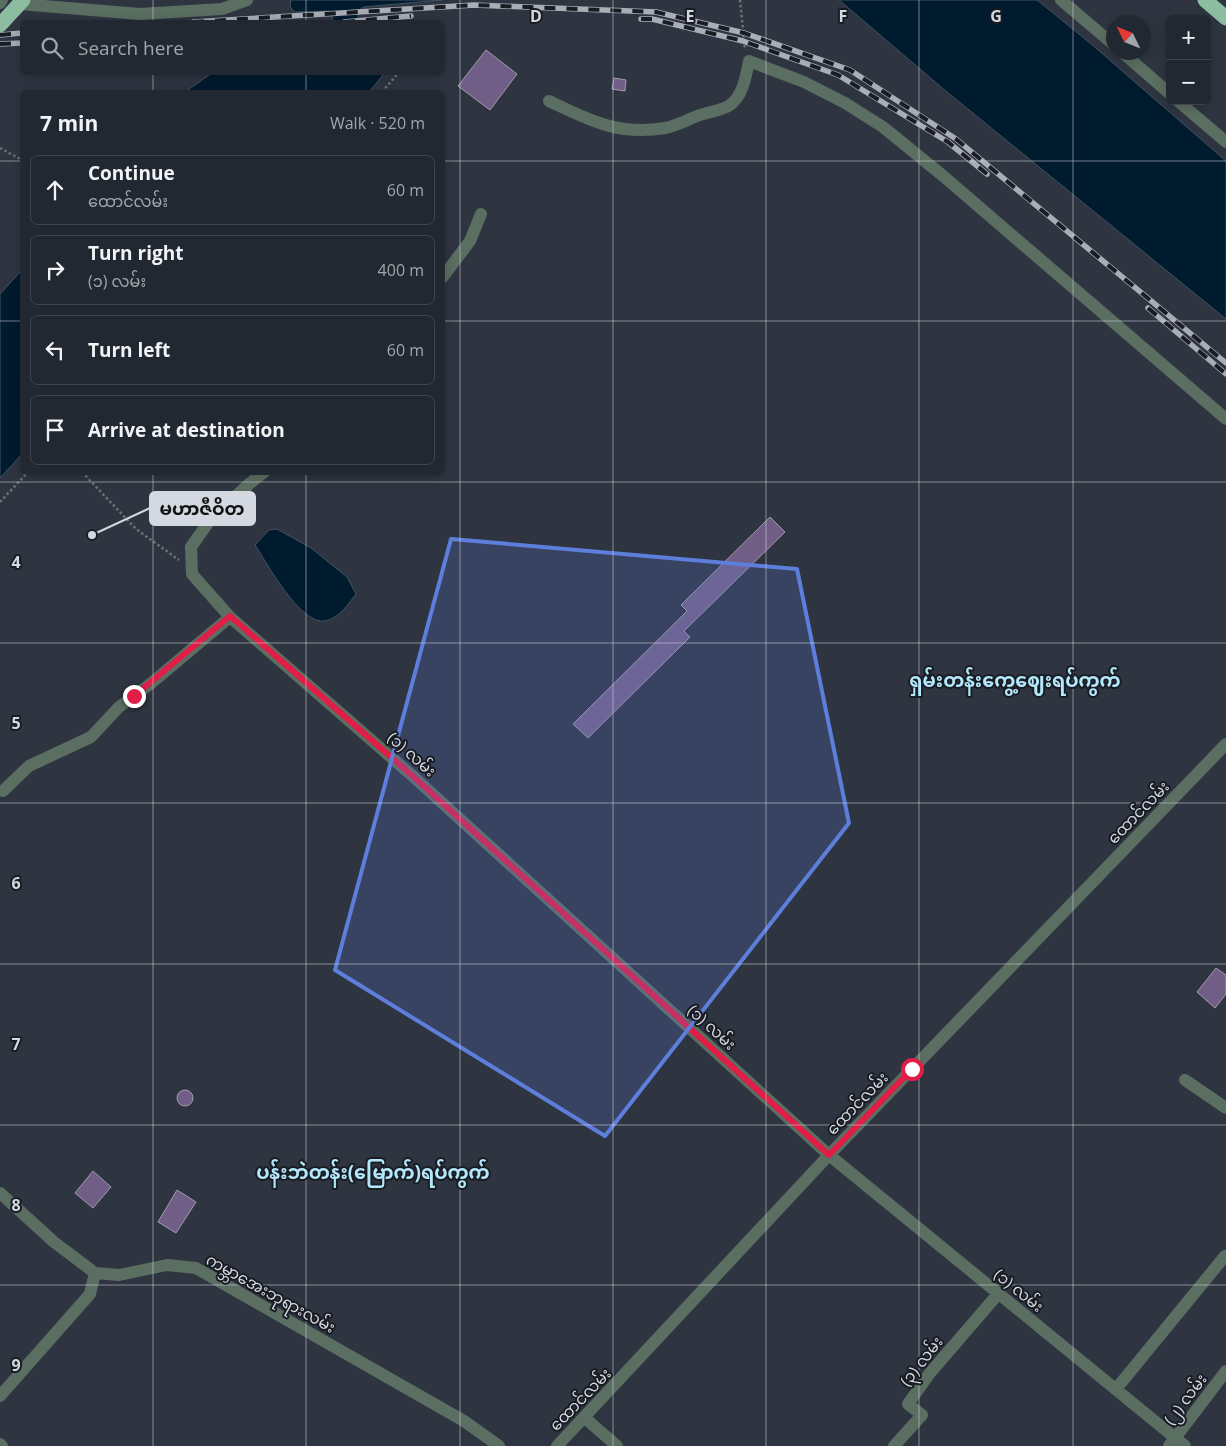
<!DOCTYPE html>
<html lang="en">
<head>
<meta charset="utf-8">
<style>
  body { margin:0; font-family:"Open Sans","Noto Sans Myanmar",sans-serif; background:#2a3039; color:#f1f3f6 }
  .controls { position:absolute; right:15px; top:15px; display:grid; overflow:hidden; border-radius:8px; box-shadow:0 2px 12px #0003 }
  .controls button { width:45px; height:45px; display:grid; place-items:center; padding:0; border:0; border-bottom:1px solid #3f444d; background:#222831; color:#f1f3f6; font:25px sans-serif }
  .compass { position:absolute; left:1106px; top:15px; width:45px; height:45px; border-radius:50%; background:#222831; box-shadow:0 2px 12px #0003; rotate:313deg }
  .stop { position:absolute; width:15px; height:15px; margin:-11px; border:4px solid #e11d48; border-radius:50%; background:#fff }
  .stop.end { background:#e11d48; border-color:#fff; box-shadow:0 1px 5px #0008 }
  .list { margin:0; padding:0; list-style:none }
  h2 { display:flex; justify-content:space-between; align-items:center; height:65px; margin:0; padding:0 20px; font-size:21px }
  h2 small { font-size:16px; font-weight:400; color:#a2a6ab }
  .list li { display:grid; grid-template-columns:32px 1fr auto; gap:15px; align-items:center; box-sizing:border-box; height:70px; margin:0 10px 10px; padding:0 10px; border:1px solid #3f444d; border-radius:8px }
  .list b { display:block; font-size:19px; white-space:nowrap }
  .list p { margin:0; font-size:16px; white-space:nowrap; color:#a2a6ab }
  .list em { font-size:16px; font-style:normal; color:#a2a6ab }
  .icon { flex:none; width:28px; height:28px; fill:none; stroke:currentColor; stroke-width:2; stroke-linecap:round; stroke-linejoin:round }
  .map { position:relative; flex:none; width:1226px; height:1446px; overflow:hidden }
  .search { position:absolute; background:#222831; box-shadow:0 2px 12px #0003; left:20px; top:20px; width:425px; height:55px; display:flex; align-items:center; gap:12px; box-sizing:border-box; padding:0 18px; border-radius:8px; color:#a2a6ab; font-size:19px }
  .panel { position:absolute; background:#222831; box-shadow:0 2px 12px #0003; left:20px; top:90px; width:425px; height:385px; border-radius:8px }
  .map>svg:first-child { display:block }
  .water { fill:#001a2e; stroke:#405363 }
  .building { fill:#715e87; stroke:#a29bab }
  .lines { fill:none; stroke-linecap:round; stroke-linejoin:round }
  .path { stroke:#6b707b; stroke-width:2.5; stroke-dasharray:2.5 2.5; stroke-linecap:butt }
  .minor { stroke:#5b6e62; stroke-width:12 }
  .highway { stroke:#8dbda0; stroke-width:15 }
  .rail-casing { stroke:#a8adb6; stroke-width:5.5 }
  .rail { stroke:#191c22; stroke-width:4; stroke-dasharray:11; stroke-linecap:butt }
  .route { stroke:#e11d48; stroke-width:6 }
  .marked { fill:#5d7edb; fill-opacity:0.2; stroke:#5d7edb; stroke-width:4; stroke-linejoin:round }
  .grid { fill:none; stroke:#d4d8e0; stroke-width:1; stroke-opacity:0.55 }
  .labels { text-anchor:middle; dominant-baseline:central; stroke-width:4; stroke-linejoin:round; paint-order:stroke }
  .street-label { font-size:16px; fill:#d4d8e0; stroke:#191c22 }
  .quarter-label { font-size:19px; font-weight:bold; fill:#b3e7fb; stroke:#191c22 }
  .grid-label { font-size:16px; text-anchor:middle; font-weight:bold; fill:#d4d8e0; stroke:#191c22; stroke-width:4; stroke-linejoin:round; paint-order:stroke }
  .leader { fill:none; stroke:#d4d8e0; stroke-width:2 }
  .callout-dot { fill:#d4d8e0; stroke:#191c22; stroke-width:2 }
  .callout { fill:#d4d8e0; stroke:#d4d8e0; stroke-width:2 }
  .callout-label { font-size:18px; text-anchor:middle; font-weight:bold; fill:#111 }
</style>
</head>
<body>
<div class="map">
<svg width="1226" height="1446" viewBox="0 0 1226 1446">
  <rect width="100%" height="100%" fill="#2e3541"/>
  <path class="water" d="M291,0h151l-79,7 -5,4v11h-25l-1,-9 -2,-2 -35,1 -5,-5z
    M839,0h198l53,43 136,118v158l-279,-227z
    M212,73l171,-1v3l-14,17h-184z
    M22,270v184l-22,24v-184z
    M277,529l34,19 36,29 9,17c-8,10 -16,24 -31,27 -25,4 -58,-58 -70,-76l14,-15z"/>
  <path class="building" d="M486,50l31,24 -27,36 -32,-24z
    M614,78l12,2 -1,11 -13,-2z
    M770,517l15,15 -101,99 6,6 -102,101 -15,-14 114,-113 -6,-6z
    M1216,968l10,7v19l-11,14 -18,-16z
    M177 1098a8 8 0 1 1 16 0a8 8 0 1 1-16 0Z
    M93,1171l18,16 -18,21 -18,-15z
    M177,1190l19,12 -20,31 -18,-11z"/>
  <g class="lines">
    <path class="path" d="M740,0l5,50
      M382,92l17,-20
      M0,148l22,12
      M82,472l54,57 43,31
      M0,502l28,-30"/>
    <path class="minor" d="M1061,0l53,45
      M0,3l2,-3
      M20,4l120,10 82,-5 25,-9
      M1122,52l48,42
      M549,101c40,19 69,35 116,27 11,-2 22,-8 32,-12 10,-4 25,-5 33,-11 13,-9 16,-29 19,-44l55,21 41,21 38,24 59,48 284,244
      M1178,101l48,41
      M442,278l28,-37 11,-27
      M264,472l-15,12 -39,36 -19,27 1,27 38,43 186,162 413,376 356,291
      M3,791l26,-25 62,-29 28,-30 30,-22 81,-68
      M1185,1080l41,28
      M0,1193l54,49 41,31 24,2 48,-10 29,3 268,153 35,25
      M1116,1389l109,-133
      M0,1396l90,-102 5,-21
      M585,1418l32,28
      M0,1444l2,2
      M557,1446l272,-291 397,-411
      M894,1446l28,-31 -14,-11 22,-31 68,-79
      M1169,1446l57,-75"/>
    <path class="highway" d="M1205,0l21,18
      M0,25l23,-25"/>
    <g class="rail-casing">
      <path id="rail" d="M641,19h11l91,22 95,34 110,67 39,32
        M193,22l281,-17 182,7 88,21 106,37 106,69 270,224
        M344,22l67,-6
        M0,35l22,-2
        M0,44l22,-1
        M1148,308l78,66"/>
    </g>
    <use href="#rail" class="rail"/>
  </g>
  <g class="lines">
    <path class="route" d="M134,696l96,-80 186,163 413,376 83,-86"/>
  </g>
  <path class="marked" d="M451,539l346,30 52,254 -244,313 -270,-166z"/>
  <path class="grid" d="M153,0v22M306,0v22M460,0v1446M613,0v1446M766,0v1446M919,0v1446M1073,0v1446M153,72v20M306,72v20M0,161h22M442,161h784M0,321h22M442,321h784M153,472v974M306,472v974M0,482h1226M0,643h1226M0,803h1226M0,964h1226M0,1125h1226M0,1285h1226"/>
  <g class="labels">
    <g class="street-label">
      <text transform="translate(412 754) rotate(41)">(၁) လမ်း</text>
      <text transform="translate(1138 812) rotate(-46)">ထောင်လမ်း</text>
      <text transform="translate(712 1027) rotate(42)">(၁) လမ်း</text>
      <text transform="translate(857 1103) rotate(-46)">ထောင်လမ်း</text>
      <text transform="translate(1019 1290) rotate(39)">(၁) လမ်း</text>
      <text transform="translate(271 1293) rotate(29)">ကမ္ဘာအေးဘုရားလမ်း</text>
      <text transform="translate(921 1361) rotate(-52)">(၃) လမ်း</text>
      <text transform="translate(580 1399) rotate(-46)">ထောင်လမ်း</text>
      <text transform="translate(1185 1399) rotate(-53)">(၂) လမ်း</text>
    </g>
    <g class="quarter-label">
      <text x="1015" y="680">ရှမ်းတန်းကွေ့ဈေးရပ်ကွက်</text>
      <text x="373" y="1172">ပန်းဘဲတန်း(မြောက်)ရပ်ကွက်</text>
    </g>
  </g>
  <g class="grid-label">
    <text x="536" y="22">D</text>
    <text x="690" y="22">E</text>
    <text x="843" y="22">F</text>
    <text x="996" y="22">G</text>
    <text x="16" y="568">4</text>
    <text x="16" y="729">5</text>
    <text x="16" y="889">6</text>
    <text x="16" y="1050">7</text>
    <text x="16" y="1211">8</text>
    <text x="16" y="1371">9</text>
  </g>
  <path class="leader" d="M92 535L150 508"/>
  <circle class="callout-dot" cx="92" cy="535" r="5"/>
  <rect class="callout" x="150" y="492" width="105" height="33" rx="5"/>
  <g class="callout-label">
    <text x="202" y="515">မဟာဇီဝိတ</text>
  </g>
</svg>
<div class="controls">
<button>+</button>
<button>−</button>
</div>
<svg class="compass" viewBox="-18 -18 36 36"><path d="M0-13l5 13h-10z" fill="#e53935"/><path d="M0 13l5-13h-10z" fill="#a2a6ab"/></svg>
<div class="stop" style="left:912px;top:1069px"></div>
<div class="stop end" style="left:134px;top:696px"></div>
<div class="search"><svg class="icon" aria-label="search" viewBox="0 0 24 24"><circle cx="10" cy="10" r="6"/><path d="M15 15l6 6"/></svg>Search here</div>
<section class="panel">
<h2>7 min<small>Walk · 520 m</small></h2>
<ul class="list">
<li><svg class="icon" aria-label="ahead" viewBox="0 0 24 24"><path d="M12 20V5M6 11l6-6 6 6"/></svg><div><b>Continue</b><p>ထောင်လမ်း</p></div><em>60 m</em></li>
<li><svg class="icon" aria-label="right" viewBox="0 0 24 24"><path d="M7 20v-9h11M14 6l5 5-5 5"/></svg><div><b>Turn right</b><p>(၁) လမ်း</p></div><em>400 m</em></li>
<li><svg class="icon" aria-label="left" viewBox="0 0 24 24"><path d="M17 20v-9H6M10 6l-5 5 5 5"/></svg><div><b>Turn left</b></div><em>60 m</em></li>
<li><svg class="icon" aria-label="arrive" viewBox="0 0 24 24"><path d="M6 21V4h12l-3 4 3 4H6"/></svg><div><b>Arrive at destination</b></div></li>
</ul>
</section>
</div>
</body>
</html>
